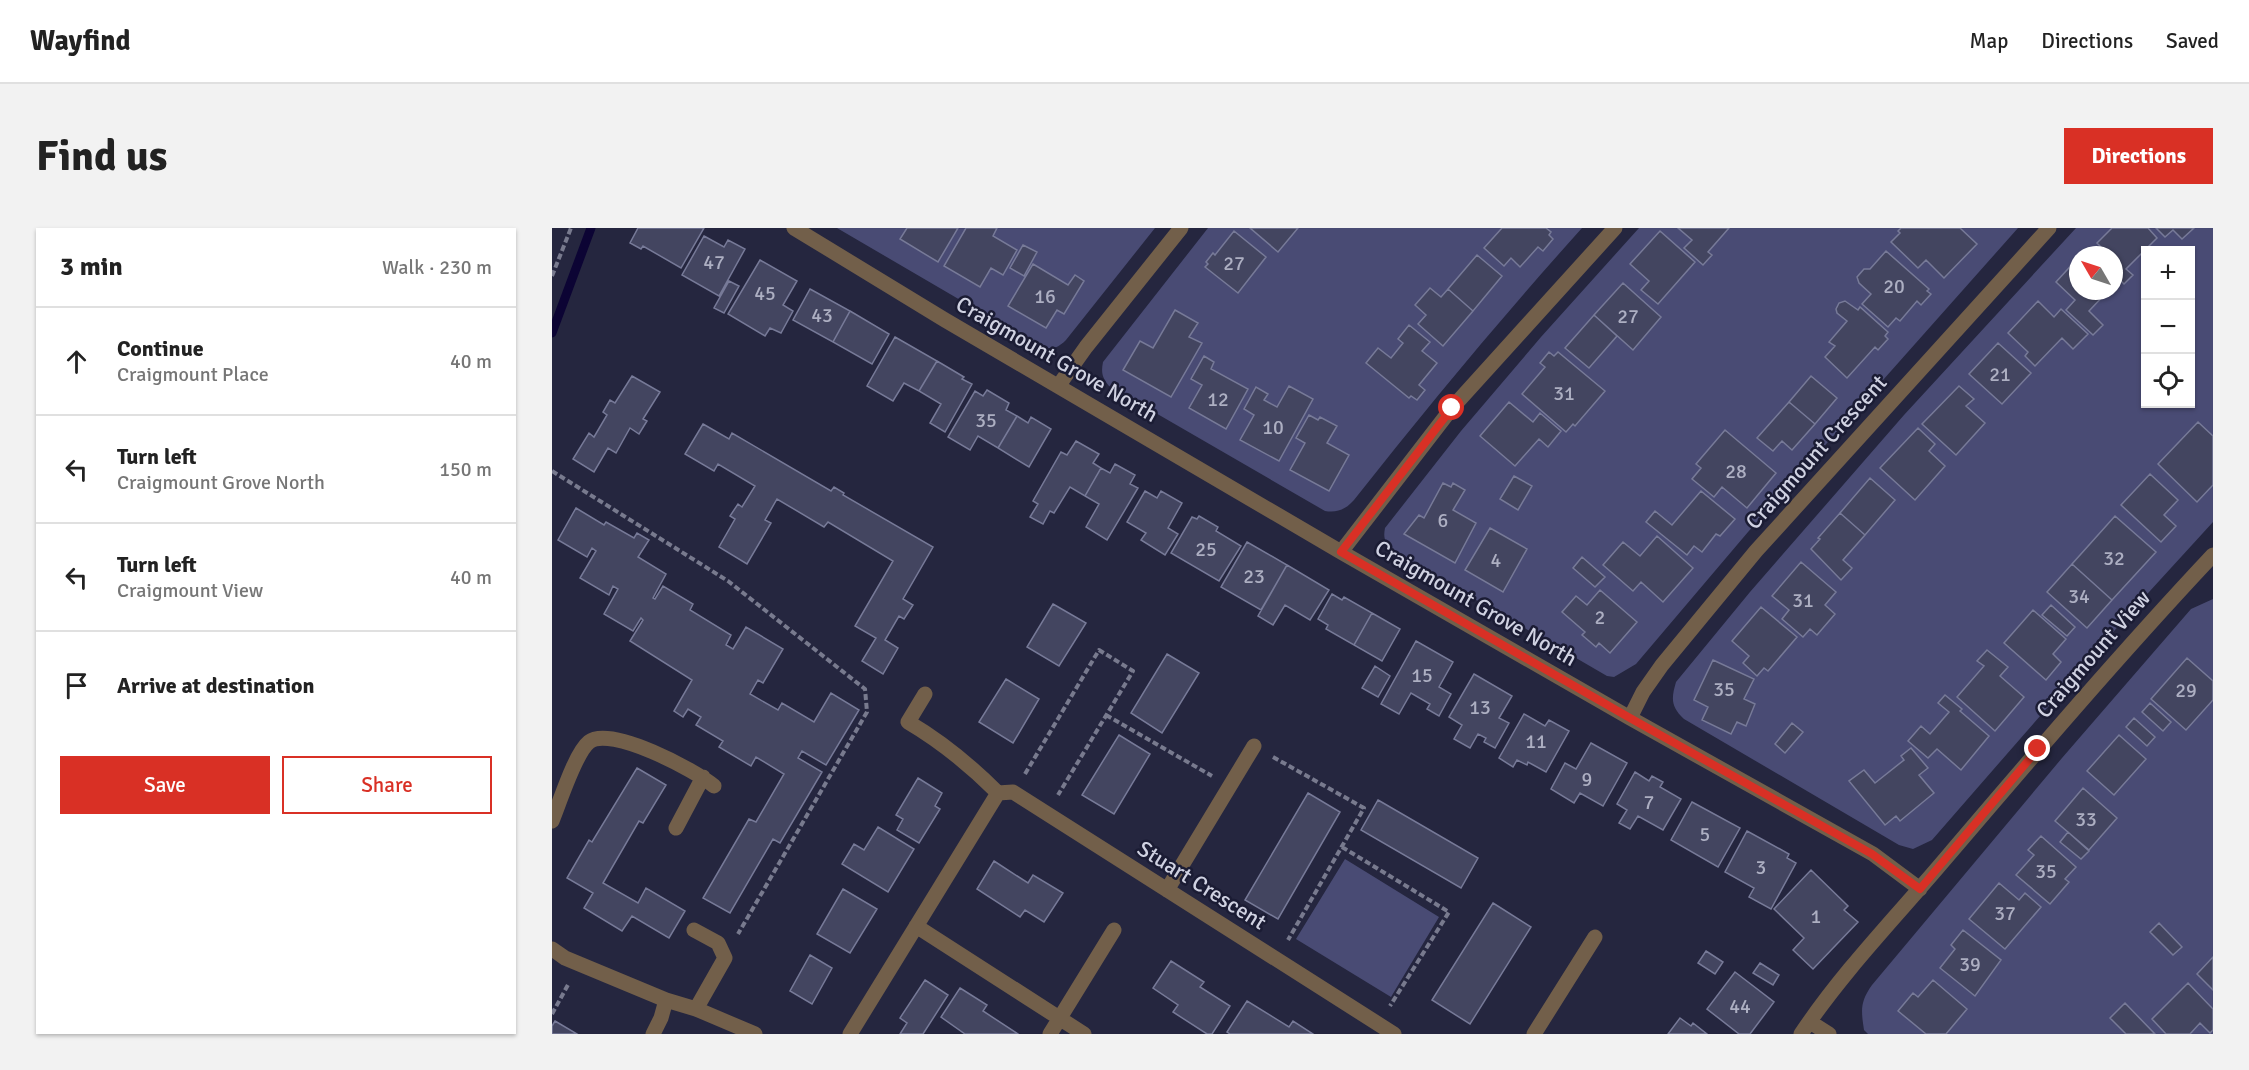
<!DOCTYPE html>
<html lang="en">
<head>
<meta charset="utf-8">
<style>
  body { margin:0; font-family:Signika,sans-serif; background:#f2f2f2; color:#222 }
  .controls { position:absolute; right:18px; top:18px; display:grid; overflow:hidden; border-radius:0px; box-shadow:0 2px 4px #0004 }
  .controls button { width:54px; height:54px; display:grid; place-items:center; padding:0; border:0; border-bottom:2px solid #e0e0e0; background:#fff; color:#222; font:30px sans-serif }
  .compass { position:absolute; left:1517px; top:18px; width:54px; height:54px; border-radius:50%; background:#fff; box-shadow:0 2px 4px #0004; rotate:309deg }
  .stop { position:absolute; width:18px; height:18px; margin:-14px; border:4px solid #d93025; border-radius:50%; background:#fff }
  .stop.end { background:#d93025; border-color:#fff; box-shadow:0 2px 6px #0008 }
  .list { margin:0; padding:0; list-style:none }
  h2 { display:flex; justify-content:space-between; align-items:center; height:78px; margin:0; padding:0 24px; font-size:26px }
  h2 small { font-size:20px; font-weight:400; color:#767676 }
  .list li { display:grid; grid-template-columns:39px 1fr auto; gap:18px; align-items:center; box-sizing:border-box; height:108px; padding:0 24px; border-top:2px solid #e0e0e0 }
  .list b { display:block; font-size:22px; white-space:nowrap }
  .list p { margin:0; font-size:20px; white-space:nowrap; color:#767676 }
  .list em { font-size:20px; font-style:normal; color:#767676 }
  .actions { display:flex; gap:12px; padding:18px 24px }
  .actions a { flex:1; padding:14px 0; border:2px solid #d93025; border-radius:0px; text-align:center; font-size:21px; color:#d93025 }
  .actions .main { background:#d93025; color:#fff }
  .icon { flex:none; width:33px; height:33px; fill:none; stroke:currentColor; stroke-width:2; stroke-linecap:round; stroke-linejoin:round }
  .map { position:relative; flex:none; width:1661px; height:806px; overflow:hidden; border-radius:0px }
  header { display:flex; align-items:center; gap:36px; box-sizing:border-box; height:84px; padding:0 30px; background:#fff; border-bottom:2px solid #e0e0e0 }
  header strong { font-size:28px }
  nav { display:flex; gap:33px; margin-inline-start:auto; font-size:21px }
  .intro { display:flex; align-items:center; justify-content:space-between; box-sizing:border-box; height:144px; padding:0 36px }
  h1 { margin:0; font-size:42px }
  .button { padding:15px 27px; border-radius:0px; background:#d93025; color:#fff; font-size:21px; font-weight:700 }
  main { display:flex; gap:36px; padding:0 36px }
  aside { flex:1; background:#fff; border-radius:0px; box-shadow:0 2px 4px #0004 }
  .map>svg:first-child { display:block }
  .green { fill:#494b74; fill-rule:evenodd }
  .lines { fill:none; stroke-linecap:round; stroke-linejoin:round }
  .stream { stroke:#0c0434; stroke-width:9 }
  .building { fill:#434560; stroke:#777a98; stroke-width:1.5 }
  .path { stroke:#787a8e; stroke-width:4; stroke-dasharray:6 3; stroke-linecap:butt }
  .minor { stroke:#725f4a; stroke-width:15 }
  .route { stroke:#d93025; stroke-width:8 }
  .labels { text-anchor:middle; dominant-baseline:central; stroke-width:5; stroke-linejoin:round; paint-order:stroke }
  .number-label { font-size:20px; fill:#adafc2 }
  .street-label { font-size:22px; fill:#d0d2e2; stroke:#1b1c34 }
</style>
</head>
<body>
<header>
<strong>Wayfind</strong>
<nav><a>Map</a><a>Directions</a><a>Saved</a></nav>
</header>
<div class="intro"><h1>Find us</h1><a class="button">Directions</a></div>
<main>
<aside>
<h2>3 min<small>Walk · 230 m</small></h2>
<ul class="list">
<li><svg class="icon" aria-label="ahead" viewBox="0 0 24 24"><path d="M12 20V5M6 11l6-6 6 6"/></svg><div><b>Continue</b><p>Craigmount Place</p></div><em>40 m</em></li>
<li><svg class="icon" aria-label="left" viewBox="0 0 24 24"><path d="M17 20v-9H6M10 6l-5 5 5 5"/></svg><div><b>Turn left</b><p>Craigmount Grove North</p></div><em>150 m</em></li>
<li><svg class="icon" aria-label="left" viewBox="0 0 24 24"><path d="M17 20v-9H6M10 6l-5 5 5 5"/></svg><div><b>Turn left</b><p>Craigmount View</p></div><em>40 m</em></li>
<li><svg class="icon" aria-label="arrive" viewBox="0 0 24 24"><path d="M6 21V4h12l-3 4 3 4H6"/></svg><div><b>Arrive at destination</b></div></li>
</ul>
<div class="actions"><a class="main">Save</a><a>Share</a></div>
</aside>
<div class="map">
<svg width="1661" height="806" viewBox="0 0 1661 806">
  <rect width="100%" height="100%" fill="#25263f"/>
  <path class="green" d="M285,0h318l-89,112c-7,7 -12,9 -22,9z
    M656,0h374c-79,88 -155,179 -228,272 -8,9 -16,13 -29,11l-216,-125c-7,-8 -8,-14 -6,-24z
    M1087,0h379l-270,304 -112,132 -22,13 -7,-1 -215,-125c-7,-9 -9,-13 -7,-23l76,-97 80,-94z
    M1524,0h137v294l-85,93 -196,225 -19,9 -14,-4 -215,-126c-13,-12 -13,-20 -8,-37l74,-90 154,-177zM1594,22h44v154h-44zM1526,27h36v36h-36z
    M1661,371v435h-345l-4,-4c-3,-20 -4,-28 8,-45l190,-227 129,-149z
    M793,631l94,58 -48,80 -95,-58z"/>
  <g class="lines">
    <path class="stream" d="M0,105l39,-105"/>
  </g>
  <path class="building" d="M86,0h66l-23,40 -38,-22 -2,3 -11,-6z
    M355,0h51l-20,34 -38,-23z
    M414,0h31l-4,8 24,14 -14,25 -12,-7 -11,19 -36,-21z
    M698,0h48l-20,24z
    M950,0h44l5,4 -2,3 4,4 -10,12 -5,-4 -18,20 -9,-9 -7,8 -20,-18z
    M1126,0h51l-21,24 4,3 -9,10 -19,-17 8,-8z
    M1349,0h59l17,16 -33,34 -18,-18 -8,8 -27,-26 9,-9 -2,-2z
    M1560,0h36l9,10 -31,31 7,6 -9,9 -10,-10v-19h-5l-12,-12z
    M1604,0h38l-12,11 -9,-9 -8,7z
    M682,3l32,26 -28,36 -33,-26 3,-3 -2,-2 7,-9 2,2z
    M1108,3l35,31 -37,42 -17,-14 8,-9 -19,-17z
    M152,8l20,11 4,-7 17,9 -26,47 -37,-21z
    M471,17l14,7 -13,24 -14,-8z
    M1334,23l43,38 -2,2 4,3 -10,11 -4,-4 -17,20 -4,-3 -8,9 -26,-23 9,-10 -12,-11 -2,-6 7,-8h6z
    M925,27l25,21 -29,35 -25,-22z
    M1526,30v33h30l-19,20 14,14 -10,10 -27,-25 9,-10 -19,-18z
    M208,32l37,21 -14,24 10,6 -12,22 -11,-5 -5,8 -37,-22z
    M481,36l35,21 7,-10 9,6 -20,33 -7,-4 -11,18 -38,-22z
    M177,53l10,5 -15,27 -10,-5z
    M1071,55l38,34 -28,33 -39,-35z
    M878,60l11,9 7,-8 25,22 -30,35 -25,-22 8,-9 -11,-10z
    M258,61l40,22 -17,31 -40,-22z
    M1293,73l13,9 2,-3 28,25 -3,4 3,3 -10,11 -3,-3 -28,31 -22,-21 10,-11 -6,-4 18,-21 -10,-8 -1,-4 3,-6z
    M1486,73l16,16 7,-8 27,25 -15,15 -11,-11 -27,28 -10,-10 3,-4 -20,-19z
    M623,82l23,13 -9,14 13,6 -31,54 -48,-27 17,-29 13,7z
    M298,83l39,23 -17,30 -39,-22z
    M1042,87l23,21 -28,32 -24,-20z
    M857,97l21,17 -8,9 15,12 -18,22 6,5 -8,10 -6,-4 -2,2 -43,-35 12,-15 13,10 12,-15 -5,-4z
    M343,109l42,24 -18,30 -15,-8 -11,18 -26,-15z
    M1446,115l33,30 -29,31 -33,-30z
    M997,124l5,4 4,-4 47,39 -30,35 -2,-2 -7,8 -44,-38 23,-27 -5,-4z
    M652,128l10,6 -3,7 37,20 -22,40 -37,-21 13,-23 -11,-6z
    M385,133l27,16 -2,2 10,5 -27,48 -15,-9 11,-19 -22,-13z
    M80,148l28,16 -17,27 4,2 -8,13 -9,-6 -14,25 -8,-5 -14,24 -21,-13 16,-26 5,4 13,-22 -4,-3 7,-12 5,3z
    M1259,148l26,22 -22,26 -26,-22z
    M737,158l24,13 -34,62 -39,-21 14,-25 -10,-6 12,-22 12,7 -4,6 13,7z
    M1407,158l15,13 -8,7 19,17 -29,32 -34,-31z
    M435,162l22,13 -3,7 11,6 -19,32 -20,-12 -8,14 -22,-13 27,-46 8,5z
    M957,174l24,20 7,-9 21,18 -13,16 -9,-8 -24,27 -35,-30z
    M1237,174l26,22 -23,26 -10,-9 -9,10 -16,-13z
    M757,187l9,5 2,-3 17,9 -10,17 22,12 -20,36 -39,-21 15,-27 -9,-5z
    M465,188l11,7 3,-6 20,12 -22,38 -31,-19z
    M1646,194l15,14v49l-16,17 -39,-38z
    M151,196l26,15 3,-6 99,58 3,-4 10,6 -1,2 90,52 -30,52 10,6 -9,14 -5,-3 -14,24 13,8 -15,26 -21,-13 14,-23 -21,-12 38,-65 -65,-39 -4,5 -47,-28 -12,21 6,3 -24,41 -28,-17 16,-28 -5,-3 8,-12 4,3 13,-21 -37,-22 -4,7 -29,-17z
    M1366,200l17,16 -6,7 16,15 -30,34 -35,-32z
    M1173,202l51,43 -29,35 -25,-21 -8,10 -22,-18 9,-11 -5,-4z
    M524,213l23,13 -6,9 8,5 -16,28 -15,-9 -16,26 -4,-2 -7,13 -13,-7 8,-13 -5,-3 28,-49 6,3z
    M563,236l20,11 -5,9 8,4 -31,52 -21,-13 13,-23 -14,-8 16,-28 9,5z
    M1598,246l28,26 -14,15 12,11 -15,16 -40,-37z
    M962,248l18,10 -14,24 -18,-11z
    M1318,250l25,22 -30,35 -25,-22z
    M891,255l8,4 2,-4 12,7 -12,20 23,13 -21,40 -51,-29 15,-19 5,3z
    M593,263l12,7 4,-7 21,12 -14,25 10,6 -13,21 -24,-15 5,-7 -19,-11z
    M1149,263l34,28 -15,17 -4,-2 -14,18 -8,-6 -7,9 -41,-33 9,-11 17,14z
    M24,280l28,17 2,-3 28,16 3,-5 12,7 -11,17 28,17 -13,24 2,1 8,-13 30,18 -3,6 41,25 -5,10 7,4 13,-22 37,22 -20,34 -5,-3 -8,14 28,16 4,-7 32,19 17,-29 28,17 -33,55 -24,-14 -4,7 24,14 -42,71 -7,-4 -43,74 -27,-15 46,-79 7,3 28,-48 -28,-17 -5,9 -32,-19 4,-6 -27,-16 5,-8 -13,-8 -5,8 -9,-6 18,-31 -62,-39 13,-21 -2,-2 -8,13 -29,-17 14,-25 -5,-3 -4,9 -29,-17 16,-27 -4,-3 -5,9 -29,-17z
    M1288,285l25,22 -22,25 9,8 -11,12 -30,-31 9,-10 -2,-1z
    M647,288l19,11 -2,4 25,15 -22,35 -48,-28 21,-36 5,2z
    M1563,288l41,36 -44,48 -40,-36z
    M938,300l37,21 -24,43 -38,-22z
    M1105,308l36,32 -30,34 -22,-20 -8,9 -30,-26 20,-23 17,14z
    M695,314l40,23 -26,45 -40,-23z
    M1030,329l23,20 -10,10 -22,-19z
    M1249,334l35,30 -11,13 10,9 -18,21 -7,-6 -7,8 -21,-18 7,-9 -17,-14z
    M1520,336l40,36 -25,28 -40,-36z
    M735,337l42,25 -19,30 -25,-15 -12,20 -15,-9z
    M1048,362l37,32 -27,31 -11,-10 -3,4 -14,-12 3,-3 -23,-20 14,-16 11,9z
    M780,366l10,6 2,-3 28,16 -18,32 -28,-16 2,-4 -10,-6z
    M501,376l33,19 -27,43 -32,-19z
    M1499,377l24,22 -8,9 -25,-21z
    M1209,379l36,30 -29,34 -4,-3 -7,8 -14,-13 6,-7 -17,-15z
    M1481,382l33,29 -13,15 8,8 -15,18 -42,-37z
    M820,385l28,16 -18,32 -28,-16z
    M864,413l37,21 -14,25 12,7 -12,22 -12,-7 3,-5 -19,-11 -12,21 -18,-10z
    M1435,422l21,17 -8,9 24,21 -29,34 -38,-34 27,-31 -7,-5z
    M615,426l32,19 -37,60 -31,-20z
    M1635,430l26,23v19l-27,30 -35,-31z
    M1161,432l41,19 -10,20 11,5 -9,22 -9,-4 -6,12 -29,-14 6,-13 -14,-7z
    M823,438l15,10 -12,21 -16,-9z
    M922,446l38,22 -13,22 10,5 -14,25 -11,-6 2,-4 -8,-4 -8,14 -16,-9 8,-14 -13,-8z
    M454,451l33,20 -26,44 -34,-21z
    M1393,467l17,14 -2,2 29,25 -28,34 -24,-21 -9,9 -20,-17 13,-15 9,8 19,-22 -11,-9z
    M1598,475l21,19 -8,9 -21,-19z
    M972,486l21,12 4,-6 20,11 -23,41 -18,-10 -1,3 -10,-5 -4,7 -14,-9z
    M1582,490l21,19 -8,9 -21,-19z
    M1240,495l11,9 -18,21 -10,-9z
    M567,507l31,19 -36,60 -32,-19z
    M1567,507l27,24 -32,36 -27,-24z
    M1039,515l36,20 -24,43 -23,-13 -6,10 -23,-14 14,-26 11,6z
    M1359,520l17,20 -9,7 15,18 -34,28 -4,-5 -11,9 -36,-44 15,-11 11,13 29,-23 -3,-4z
    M85,540l29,17 -23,38 -4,-2 -36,62 35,20 8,-15 39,23 -16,27 -37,-22 -10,15 -38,-23 9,-15 -26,-15 22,-38 3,2z
    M1083,544l14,9 3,-5 11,6 -3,5 21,12 -18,31 -25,-14 -8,13 -11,-6 8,-13 -10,-6z
    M366,550l24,15 -7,13 5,3 -21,34 -22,-13 6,-11 -7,-4z
    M1531,560l34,30 -28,32 -34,-29z
    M756,565l32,19 -62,107 -33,-19z
    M826,572l100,58 -17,30 -100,-58z
    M1140,574l48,26 -22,39 -47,-27z
    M326,599l36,22 -26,43 -46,-28 12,-20 10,6z
    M1195,603l42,23 -2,4 9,5 -25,46 -22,-12 5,-9 -29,-16z
    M1516,604l21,19 -8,8 -21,-17z
    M1489,608l35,31 -11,12 4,3 -19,22 -34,-29 18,-20 -6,-5z
    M442,633l34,22 5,-8 30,18 -19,29 -19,-12 -5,7 -43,-28z
    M1259,642l37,36 -4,4 14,12 -45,47 -20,-19 11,-12 -30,-29z
    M1447,655l20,17 6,-7 16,14 -36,42 -36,-30z
    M291,661l34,20 -27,44 -33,-19z
    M941,675l38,24 -61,97 -38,-24z
    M1607,695l23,24 -9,8 -23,-23z
    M1411,702l38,30 -26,36 -35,-28 15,-19 -4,-4z
    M1154,723l17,11 -8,12 -17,-11z
    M258,727l22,13 -20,36 -22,-13z
    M1661,729v33l-16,-16z
    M619,733l33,21 -4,5 30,19 -18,28h-5l-34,-22 5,-7 -25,-17z
    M1208,735l19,12 -6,10 -20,-12z
    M1183,744l39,30 -24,32h-11l-32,-25z
    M373,752l23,15 -25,39h-23l7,-11 -7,-5z
    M1381,752l34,29 -21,25h-20l-28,-23 15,-18 5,4z
    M1636,755l25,26v21l-3,3 -10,-10 -10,11h-24l-14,-15z
    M408,760l27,17 -4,6 35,23h-53l-24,-17z
    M695,773l42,26 4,-6 20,13h-83l-3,-2z
    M1573,775l30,31h-29l-16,-16z
    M1128,790l11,8 2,-3 14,11h-39z
    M3,793l22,13h-25v-8z"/>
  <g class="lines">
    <path class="path" d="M0,48l19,-48
      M0,243l176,110 137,108 2,23 -129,222
      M554,487l106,61
      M721,529l91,51 -76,132
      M473,546l74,-124 34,21 -75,124
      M790,619l107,65 -59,94
      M0,786l17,-31"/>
    <path class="minor" d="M242,0l151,92 396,232 289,166 243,136 47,35
      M507,157l27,-38 95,-119
      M789,324l111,-144 163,-180
      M373,466l-17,28c34,20 62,43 90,71l15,-1 381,242
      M1078,490l13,-26 19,-27 94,-114 293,-323
      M0,593c8,-19 23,-68 37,-79 21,-17 106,28 125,44
      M124,600l27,-51
      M615,662l87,-144
      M364,698l168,108
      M142,702l24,13 7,15 -29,51
      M0,721l13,9 101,42 30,9 59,25
      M1258,794l19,12
      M101,806l8,-16 5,-18
      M298,806l148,-241
      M498,806l64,-104
      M982,806l61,-97
      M1249,806c42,-63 96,-118 145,-176 87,-102 175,-205 267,-303"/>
  </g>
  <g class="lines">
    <path class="route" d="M900,180l-111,144 289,166 242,136 48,35 118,-140"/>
  </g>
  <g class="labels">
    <g class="number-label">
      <text x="162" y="34">47</text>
      <text x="682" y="35">27</text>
      <text x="1342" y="58">20</text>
      <text x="213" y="65">45</text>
      <text x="493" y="68">16</text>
      <text x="270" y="87">43</text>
      <text x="1076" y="88">27</text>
      <text x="1448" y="146">21</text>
      <text x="1012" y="165">31</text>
      <text x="666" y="171">12</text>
      <text x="434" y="192">35</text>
      <text x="721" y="199">10</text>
      <text x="1184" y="243">28</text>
      <text x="891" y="292">6</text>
      <text x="654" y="321">25</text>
      <text x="1562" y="330">32</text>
      <text x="944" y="332">4</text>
      <text x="702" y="348">23</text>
      <text x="1527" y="368">34</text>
      <text x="1251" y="372">31</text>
      <text x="1048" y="389">2</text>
      <text x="870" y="447">15</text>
      <text x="1172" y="461">35</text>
      <text x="1634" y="462">29</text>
      <text x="928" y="479">13</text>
      <text x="984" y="513">11</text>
      <text x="1035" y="551">9</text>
      <text x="1097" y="574">7</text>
      <text x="1534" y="591">33</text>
      <text x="1153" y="606">5</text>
      <text x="1209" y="639">3</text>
      <text x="1494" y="643">35</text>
      <text x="1453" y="685">37</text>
      <text x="1264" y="688">1</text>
      <text x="1418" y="736">39</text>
      <text x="1188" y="778">44</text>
    </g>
    <g class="street-label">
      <text transform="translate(505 131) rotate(30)">Craigmount Grove North</text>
      <text transform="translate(1264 224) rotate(-48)">Craigmount Crescent</text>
      <text transform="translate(924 375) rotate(30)">Craigmount Grove North</text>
      <text transform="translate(1541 426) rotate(-49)">Craigmount View</text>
      <text transform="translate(650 657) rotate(32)">Stuart Crescent</text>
    </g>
  </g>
</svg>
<div class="controls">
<button>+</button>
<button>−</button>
<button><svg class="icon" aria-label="locate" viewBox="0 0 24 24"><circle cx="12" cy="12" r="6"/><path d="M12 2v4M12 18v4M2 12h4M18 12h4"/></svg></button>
</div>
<svg class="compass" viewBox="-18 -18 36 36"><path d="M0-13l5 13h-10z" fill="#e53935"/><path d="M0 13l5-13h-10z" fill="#767676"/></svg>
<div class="stop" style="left:900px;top:180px"></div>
<div class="stop end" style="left:1486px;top:521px"></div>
</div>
</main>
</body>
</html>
